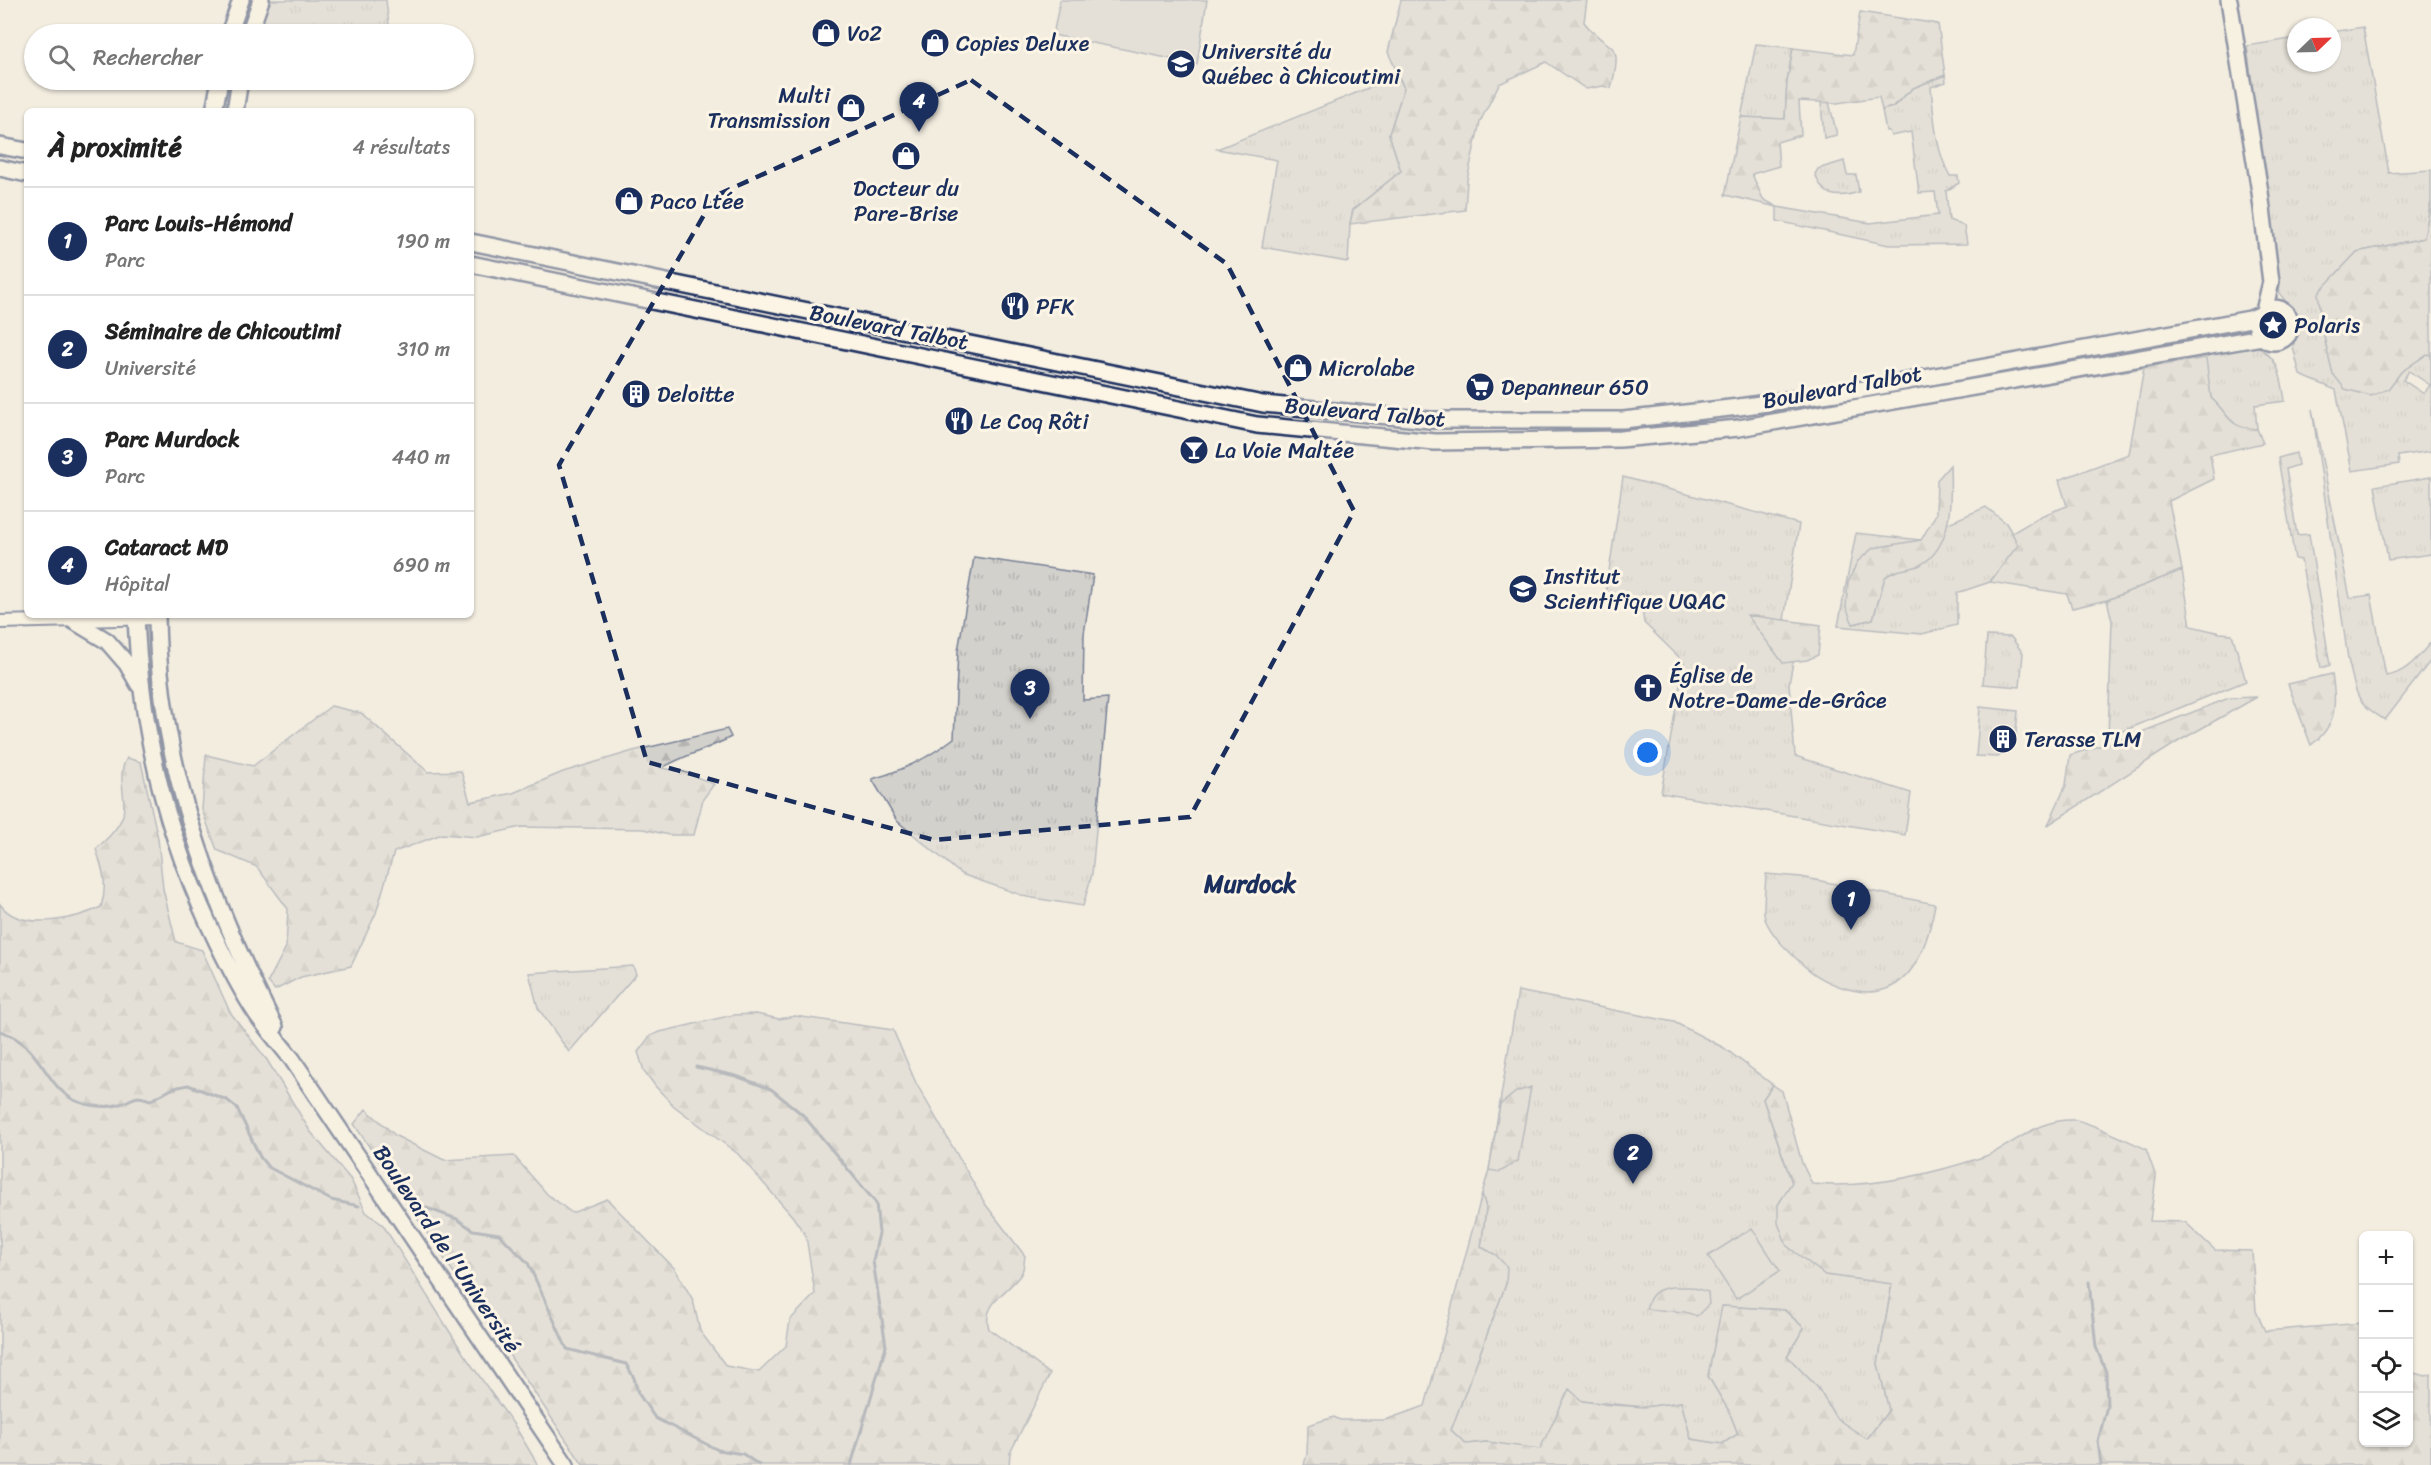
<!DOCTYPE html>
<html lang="fr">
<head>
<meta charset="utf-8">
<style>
  body { margin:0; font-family:Sriracha,sans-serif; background:#f6f6f6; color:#222 }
  .controls { position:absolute; right:18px; bottom:18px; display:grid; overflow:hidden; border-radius:9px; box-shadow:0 2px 4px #0004 }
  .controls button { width:54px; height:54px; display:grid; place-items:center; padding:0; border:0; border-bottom:2px solid #e0e0e0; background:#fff; color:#222; font:30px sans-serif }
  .compass { position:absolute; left:2287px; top:18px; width:54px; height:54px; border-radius:50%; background:#fff; box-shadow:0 2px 4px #0004; rotate:67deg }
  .you { position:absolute; left:1648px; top:753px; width:21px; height:21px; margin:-15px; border:4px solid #fff; border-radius:50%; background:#1a73e8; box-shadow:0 0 0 9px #1a73e833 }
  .badge { display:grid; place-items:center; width:39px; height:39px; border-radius:50%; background:#1b2f5e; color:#fff; font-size:20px; font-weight:700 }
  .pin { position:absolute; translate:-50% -50px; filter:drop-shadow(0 2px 3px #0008) }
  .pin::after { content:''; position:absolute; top:32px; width:21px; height:18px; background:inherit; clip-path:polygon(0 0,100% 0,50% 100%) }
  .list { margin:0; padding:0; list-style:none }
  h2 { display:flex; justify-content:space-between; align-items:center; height:78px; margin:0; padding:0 24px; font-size:26px }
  h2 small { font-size:20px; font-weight:400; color:#767676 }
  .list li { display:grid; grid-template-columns:39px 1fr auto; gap:18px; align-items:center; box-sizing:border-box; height:108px; padding:0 24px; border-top:2px solid #e0e0e0 }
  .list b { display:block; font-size:22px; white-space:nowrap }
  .list p { margin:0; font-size:20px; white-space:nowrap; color:#767676 }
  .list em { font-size:20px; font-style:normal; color:#767676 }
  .icon { flex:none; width:33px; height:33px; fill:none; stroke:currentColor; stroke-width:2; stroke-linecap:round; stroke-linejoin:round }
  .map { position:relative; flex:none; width:2431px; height:1465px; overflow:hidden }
  .search { position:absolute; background:#fff; box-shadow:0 2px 4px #0004; left:24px; top:24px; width:450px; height:66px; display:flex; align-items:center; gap:15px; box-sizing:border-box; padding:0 21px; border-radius:33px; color:#767676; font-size:22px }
  .panel { position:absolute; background:#fff; box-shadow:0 2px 4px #0004; left:24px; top:108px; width:450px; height:510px; border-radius:9px }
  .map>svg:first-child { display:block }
  .grass { fill:url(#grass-tufts); stroke:#778095; stroke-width:1.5; fill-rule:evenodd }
  .forest { fill:url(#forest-firs); stroke:#778095; stroke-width:1.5 }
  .garden { fill:#d3d1cc; stroke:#778095; stroke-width:1.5 }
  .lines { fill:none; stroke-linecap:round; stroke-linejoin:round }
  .stream { stroke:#707a91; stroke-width:3 }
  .minor-casing { stroke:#1b2f5e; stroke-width:16 }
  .major-casing { stroke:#1b2f5e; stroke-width:20 }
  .minor { stroke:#fcf5e5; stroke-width:12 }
  .major { stroke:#fcf5e5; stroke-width:15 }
  .marked { fill:none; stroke:#1b2f5e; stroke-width:4.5; stroke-dasharray:12 8; stroke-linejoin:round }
  .labels { text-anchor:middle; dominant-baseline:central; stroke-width:6; stroke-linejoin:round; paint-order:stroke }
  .poi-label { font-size:22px; fill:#1b2f5e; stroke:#fcf5e5; text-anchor:start }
  .street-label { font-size:22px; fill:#1b2f5e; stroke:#fcf5e5 }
  .neighbourhood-label { font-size:24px; font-weight:bold; fill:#1b2f5e; stroke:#fcf5e5 }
</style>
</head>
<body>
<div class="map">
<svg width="2431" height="1465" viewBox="0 0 2431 1465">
  <defs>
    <pattern id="grass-tufts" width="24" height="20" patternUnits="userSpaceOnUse" patternTransform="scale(1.5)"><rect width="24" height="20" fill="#d3d1cc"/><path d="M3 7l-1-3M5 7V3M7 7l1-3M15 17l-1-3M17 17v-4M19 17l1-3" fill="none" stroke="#b5b4b2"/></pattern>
    <pattern id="forest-firs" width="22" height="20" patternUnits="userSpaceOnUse" patternTransform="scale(1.5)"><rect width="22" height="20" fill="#d3d1cc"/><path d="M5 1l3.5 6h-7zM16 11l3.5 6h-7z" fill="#b5b4b2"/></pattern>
  </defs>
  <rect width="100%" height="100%" fill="#f3ede0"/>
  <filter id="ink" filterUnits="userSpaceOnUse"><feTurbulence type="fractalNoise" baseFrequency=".0167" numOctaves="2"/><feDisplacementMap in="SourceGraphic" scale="12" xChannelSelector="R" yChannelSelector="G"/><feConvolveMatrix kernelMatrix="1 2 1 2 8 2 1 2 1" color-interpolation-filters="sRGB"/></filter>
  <g filter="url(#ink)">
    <path class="grass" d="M261,0h125l4,34h-141z
      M2363,27l26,146 42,-3v32l-7,36 -67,14 -38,42 6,47 8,33 55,15 13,-17 26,-18 4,1v96l-33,5 1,8 -47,7 -16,-81 -36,-15 -7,-28 6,-24 -3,-8 -16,-21 -2,-14 -31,-234 49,-8v25h36v-31zM2409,371l21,14 -6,9 -21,-14z
      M1756,44l37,4 -6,34 -2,37 -44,-2z
      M1945,75l1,7 -15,5c3,30 4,62 19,89h8l1,7 -13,8 3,29 15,6 3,18 -78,1 -112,-24v-14l93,16 68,-8 -3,-23 -16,1 -8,-61 -20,4 -2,-5h-3l-4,-21 11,-3 20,-19z
      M1398,76l6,12 -15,46 12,37 -48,39 -3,14 -2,38 -86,-15 15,-87 -60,-11z
      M297,80h64l-23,7z
      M1821,102h8l8,33 -13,3z
      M1844,161l3,14h9l3,17c-23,7 -36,5 -44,-18l3,-5z
      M2249,343c29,11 32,30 36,58l-30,4 2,24c-31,-2 -26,-13 -46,-31l-6,-40 -142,23 1,-7z
      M2312,409l38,189 21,-3 15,81c21,-3 32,-19 45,-34v18l-46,60c-32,-19 -28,-26 -37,-61z
      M2296,453l2,12 -12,4 11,66 12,-1 21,131 -9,3 -20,-108 -6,-1 -17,-101z
      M1623,477l176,47 -15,96 16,4 -11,60 6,72 116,37 -6,42 -244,-42 23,-131 -40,-39 -2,-15 -37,-10z
      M2431,477v77l-43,6 -13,-74z
      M1986,507l20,16 13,22 -29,37 -33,11v32l-35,9 -84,-8 18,-93 65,7 -73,43 -1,24 7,17 19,-5 12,-42 11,-7 22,-4 25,-28 3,-14z
      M974,557l119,18 -9,59 -1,66 25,-2 -16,176 -9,32 -56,-9 -66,-23 -64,-53 -25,-42c30,-8 58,-22 82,-41l4,-87z
      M2182,570l9,56 29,7 12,1 14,47 -138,56 4,-116 -5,-21z
      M1987,636l24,1 12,16 -3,34 -37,-3z
      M1980,707l38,4 -3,32 -17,14 -22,-1z
      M1766,874l35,3 134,27c-8,45 -26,99 -83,86 -21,-5 -37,-13 -52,-28 -13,-12 -28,-26 -35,-43 -3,-9 1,-34 1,-45z
      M633,966l3,8 -67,78 -31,-44 -9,-35z
      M1518,991l156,31 50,26 49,37 -10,14 29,84 -14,22 47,70 67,8 -14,81 11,46 -23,30 -30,-22 -18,-30 -31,-32 17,-28 -19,-18 -62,-4 -15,70 21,35 9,23 -16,10 -31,-5 -10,-37 -36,5 -63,-6 -42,49 -53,-8 -21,2 -15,-14 55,-146 -10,-29 -15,-8 5,-39 -4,-14 7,-24z"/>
    <path class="forest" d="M1401,0h186l-3,22c25,33 41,14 27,66l-8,-2 -17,3 -40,-27 -47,22 -19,38 -13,58 -2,30 -115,14 3,-14 48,-39 -12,-37 15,-46 -16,-36z
      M1860,12l78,12 7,51 -32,13 -21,19 -10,3 -3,-13 -42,6 -38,-2 2,34 -24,7 2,24 -27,8 11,25 14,8 -52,-12 16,-78 44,2 2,-37 6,-34 60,7z
      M2431,202v153l-4,-1 -26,18 -13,17 -17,7 -26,-7 -12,-15 -8,-33 -7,-48 39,-41 67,-14z
      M2206,358l5,40c20,18 15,29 46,31l6,14 -53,12 4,24 -45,22 13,69 -75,30 -35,8 -5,-14 -77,-12 28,-37 -6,-12 29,-17 26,-10 -8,-26 70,-26 15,-86z
      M1950,465c1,32 4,82 -30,100 -12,6 -21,2 -35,12l-12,42 -20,5 -7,-17 2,-24 9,-21 16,-14 48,-8 15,-26 1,-34z
      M1747,615l74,10 -3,30 -11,5 -24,3z
      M2332,674c5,30 5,52 -21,71l-23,-61z
      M2257,697l-78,44 -131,84 18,-40 4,-30 64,-20 95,-37z
      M331,706l30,7 67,59 33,-1 9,31 43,-9 50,-21 70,-21 94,-22 4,8c-22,12 -47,18 -69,31l22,4 30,12 -11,15 -9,36h-25l-26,-6 -122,-2 -44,10 -35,-3 -48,18 -18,61 -25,53 -50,11 -26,13 -7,-8 18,-35 2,-38 -31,-42 -40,-17 -15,-40 4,-55 47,11z
      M127,758l14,4 17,76 5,51 13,53 26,8 28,62 37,48 43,71 41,49 15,32 17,13 80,128 53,75 22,37h-538v-561c19,28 75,16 101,3 7,-22 2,-37 -5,-58 10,-9 23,-21 27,-34 4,-19 -7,-40 4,-57z
      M756,1014l23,5 16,-3 98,14 23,53 70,122 39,51c-1,6 -1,14 -4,18 -13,19 -40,29 -32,55l61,45 -40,79 -1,12h-426l-229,-341 12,-15 30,27 48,24 70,-4 33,38 25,19 35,-14 68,70 18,31 7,31 26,35 33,6 27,-26 4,-26 25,-26 -9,-58 -13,-19 -55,-63 -64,-48 -18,-19 -12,-16 -6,-19 12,-16 10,-4 73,-17z
      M1773,1085l9,6 20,72 10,21c57,5 117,-9 171,-27 32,-11 53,-39 91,-37 12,0 58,23 72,29l10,28 -6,44 35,1 30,28 37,1 4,60 9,20 98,-8 1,119h44l1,-70 17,4 5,-2v91h-1127l3,-11 1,-29 26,-8 6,3h45l40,-14 57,-212 4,14 -5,39 15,8 11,12 -1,17 -55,146 15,14 21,-2 53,7 29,-60 13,12 31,4 32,2 36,-5 10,37 31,5 16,-10 -9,-23 -21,-35 14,-70 62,4 20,18 -17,28 31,32 18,30 31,21 22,-29 -11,-46 14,-80 -67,-9 -38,-29 -9,-23v-18l14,-23 -29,-83z
      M1531,1087l-13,74 -18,11 -11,-2 11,-65 16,-13z
      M1672,1287h19l17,5 1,12 -12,12 -12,-4 -39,-3c4,-15 10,-20 26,-22z"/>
    <path class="garden" d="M1060,0h147l-10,64 -144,-29z
      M1752,1228l28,43 -44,28 -28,-43z"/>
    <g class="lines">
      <path class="stream" d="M0,1031c42,14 42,51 74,69 13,6 33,9 46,4 6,-1 11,-6 18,-7 4,0 9,2 13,3l23,-12 14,-3 39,15 10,8 23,49 8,10 63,33 28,6
        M696,1067l40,9 35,13 32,26 73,88 3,30 -6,28 13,85 -35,119
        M407,1201l50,18 16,11 26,4 29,29 39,86 59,15 8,14 4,15 17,25 63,32 25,4 16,11
        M2089,1282l7,65 10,25 1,34 -9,35 3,24"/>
      <g class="minor-casing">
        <path id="minor" d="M0,622l157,-4"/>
      </g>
      <g class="major-casing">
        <path id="major" d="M2229,0l31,192 11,90 -7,29
          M229,34l12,-34
          M249,34l12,-34
          M214,111l6,-31
          M235,111l5,-31
          M0,146l27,5
          M0,168l27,6
          M471,242l792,162 167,16h193l116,-13 125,-18 386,-70 10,-4
          M471,264l786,161 178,17 185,-3 119,-11 523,-91
          M2257 325a17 17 0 1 1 34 0a17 17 0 1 1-34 0Z
          M83,615l-9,6 33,20 20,23 12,21
          M136,615c4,109 28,213 74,312 14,30 29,61 48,89 10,14 22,28 34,43l274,406
          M157,615c1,145 53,284 118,412"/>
      </g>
      <use href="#minor" class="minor"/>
      <use href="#major" class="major"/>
    </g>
  </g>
  <path d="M0 0H2431V1465H0ZM971,80l256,184 127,247 -164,306 -256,23 -287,-78 -88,-297 156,-269z" fill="#f3ede0" fill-opacity=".55" fill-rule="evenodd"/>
  <path class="marked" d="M971,80l256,184 127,247 -164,306 -256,23 -287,-78 -88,-297 156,-269z"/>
  <defs>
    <g id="shop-disc" transform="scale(1.5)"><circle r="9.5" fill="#1b2f5e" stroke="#fcf5e5"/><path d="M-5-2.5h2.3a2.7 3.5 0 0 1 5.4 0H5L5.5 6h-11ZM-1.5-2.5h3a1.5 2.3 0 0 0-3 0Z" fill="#fff"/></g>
    <g id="university-disc" transform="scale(1.5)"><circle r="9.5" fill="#1b2f5e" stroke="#fcf5e5"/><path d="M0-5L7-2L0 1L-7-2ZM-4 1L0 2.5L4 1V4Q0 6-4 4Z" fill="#fff"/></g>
    <g id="restaurant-disc" transform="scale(1.5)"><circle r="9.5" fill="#1b2f5e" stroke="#fcf5e5"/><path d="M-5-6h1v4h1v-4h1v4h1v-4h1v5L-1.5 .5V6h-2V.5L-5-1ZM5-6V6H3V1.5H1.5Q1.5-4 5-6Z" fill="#fff"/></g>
    <g id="sight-disc" transform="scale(1.5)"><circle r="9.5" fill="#1b2f5e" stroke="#fcf5e5"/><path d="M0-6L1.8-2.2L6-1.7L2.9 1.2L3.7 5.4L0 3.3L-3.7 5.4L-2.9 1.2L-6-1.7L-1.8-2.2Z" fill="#fff"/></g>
    <g id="supermarket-disc" transform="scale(1.5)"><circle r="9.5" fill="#1b2f5e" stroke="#fcf5e5"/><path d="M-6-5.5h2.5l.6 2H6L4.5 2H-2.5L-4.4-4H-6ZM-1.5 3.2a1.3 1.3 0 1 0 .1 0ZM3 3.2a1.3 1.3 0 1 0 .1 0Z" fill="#fff"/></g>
    <g id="building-disc" transform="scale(1.5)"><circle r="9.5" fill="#1b2f5e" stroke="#fcf5e5"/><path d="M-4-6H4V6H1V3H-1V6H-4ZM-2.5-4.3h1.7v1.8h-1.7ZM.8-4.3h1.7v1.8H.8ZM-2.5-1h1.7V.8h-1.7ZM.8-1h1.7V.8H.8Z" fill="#fff"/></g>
    <g id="bar-disc" transform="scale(1.5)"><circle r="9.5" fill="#1b2f5e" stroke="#fcf5e5"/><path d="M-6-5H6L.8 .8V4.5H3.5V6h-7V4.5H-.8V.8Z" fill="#fff"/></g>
    <g id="church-disc" transform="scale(1.5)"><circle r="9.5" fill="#1b2f5e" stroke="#fcf5e5"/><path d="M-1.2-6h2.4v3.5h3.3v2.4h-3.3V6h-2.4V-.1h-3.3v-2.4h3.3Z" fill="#fff"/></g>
  </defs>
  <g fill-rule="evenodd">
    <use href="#shop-disc" x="826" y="33"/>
    <use href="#shop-disc" x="935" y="43"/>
    <use href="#university-disc" x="1181" y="64"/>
    <use href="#shop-disc" x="851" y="108"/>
    <use href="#shop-disc" x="906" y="156"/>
    <use href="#shop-disc" x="629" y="201"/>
    <use href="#restaurant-disc" x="1015" y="306"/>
    <use href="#sight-disc" x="2273" y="325"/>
    <use href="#shop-disc" x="1298" y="368"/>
    <use href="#supermarket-disc" x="1480" y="387"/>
    <use href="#building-disc" x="636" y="394"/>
    <use href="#restaurant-disc" x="959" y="421"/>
    <use href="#bar-disc" x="1194" y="450"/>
    <use href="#university-disc" x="1523" y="589"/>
    <use href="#church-disc" x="1648" y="688"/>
    <use href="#building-disc" x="2003" y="739"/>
  </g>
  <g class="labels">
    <g class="poi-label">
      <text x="847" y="33">Vo2</text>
      <text x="956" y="43">Copies Deluxe</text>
      <text x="1202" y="51">Université du<tspan x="1202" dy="25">Québec à Chicoutimi</tspan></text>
      <text x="830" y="95" text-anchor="end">Multi<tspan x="830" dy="25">Transmission</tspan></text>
      <text x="906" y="188" text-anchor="middle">Docteur du<tspan x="906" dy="25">Pare-Brise</tspan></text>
      <text x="650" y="201">Paco Ltée</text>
      <text x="1036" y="306">PFK</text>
      <text x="2294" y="325">Polaris</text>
      <text x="1319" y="368">Microlabe</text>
      <text x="1501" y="387">Depanneur 650</text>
      <text x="657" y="394">Deloitte</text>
      <text x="980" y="421">Le Coq Rôti</text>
      <text x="1215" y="450">La Voie Maltée</text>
      <text x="1544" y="576">Institut<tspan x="1544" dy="25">Scientifique UQAC</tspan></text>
      <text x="1669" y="675">Église de<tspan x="1669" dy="25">Notre-Dame-de-Grâce</tspan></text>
      <text x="2024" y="739">Terasse TLM</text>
    </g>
    <g class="street-label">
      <text transform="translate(889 327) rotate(11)">Boulevard Talbot</text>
      <text transform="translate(1842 387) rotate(-10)">Boulevard Talbot</text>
      <text transform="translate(1365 412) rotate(5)">Boulevard Talbot</text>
      <text transform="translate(447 1249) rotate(56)">Boulevard de l'Université</text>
    </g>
    <g class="neighbourhood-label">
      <text x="1250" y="884">Murdock</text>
    </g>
  </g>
</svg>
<div class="controls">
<button>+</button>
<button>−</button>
<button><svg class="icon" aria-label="locate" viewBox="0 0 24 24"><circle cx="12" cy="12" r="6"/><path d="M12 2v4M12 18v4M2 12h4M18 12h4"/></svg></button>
<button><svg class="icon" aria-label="layers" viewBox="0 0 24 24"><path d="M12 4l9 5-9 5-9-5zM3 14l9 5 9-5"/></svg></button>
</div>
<svg class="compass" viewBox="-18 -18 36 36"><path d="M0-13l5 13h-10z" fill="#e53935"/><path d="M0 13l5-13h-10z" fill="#767676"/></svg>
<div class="you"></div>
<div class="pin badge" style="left:1851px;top:930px">1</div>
<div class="pin badge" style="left:1633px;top:1184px">2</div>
<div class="pin badge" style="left:1030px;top:719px">3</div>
<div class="pin badge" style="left:919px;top:132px">4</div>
<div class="search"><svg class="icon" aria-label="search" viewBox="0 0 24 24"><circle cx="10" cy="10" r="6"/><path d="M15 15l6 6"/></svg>Rechercher</div>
<section class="panel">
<h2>À proximité<small>4 résultats</small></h2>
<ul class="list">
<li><span class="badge">1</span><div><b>Parc Louis-Hémond</b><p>Parc</p></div><em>190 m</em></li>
<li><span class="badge">2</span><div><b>Séminaire de Chicoutimi</b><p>Université</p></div><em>310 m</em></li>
<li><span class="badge">3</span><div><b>Parc Murdock</b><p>Parc</p></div><em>440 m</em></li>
<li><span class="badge">4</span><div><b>Cataract MD</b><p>Hôpital</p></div><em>690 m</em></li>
</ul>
</section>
</div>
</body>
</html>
